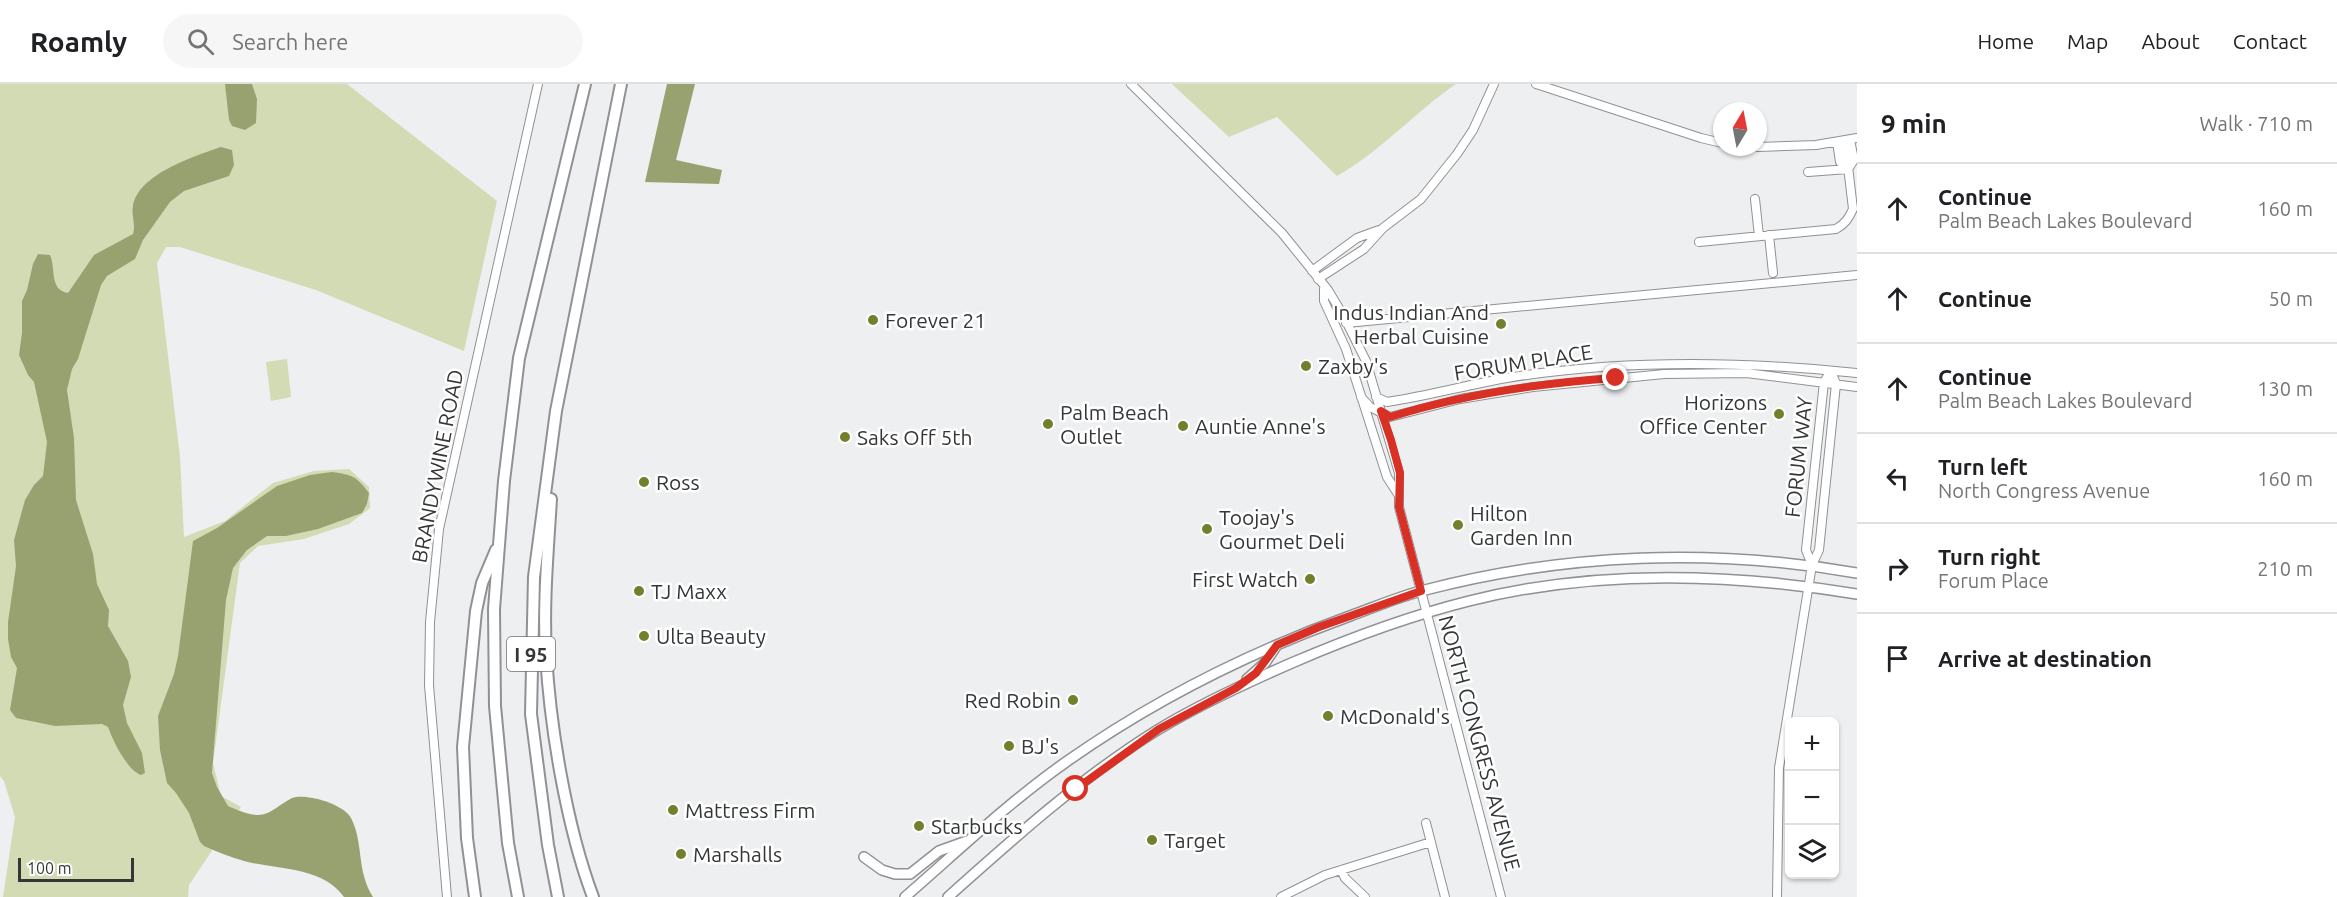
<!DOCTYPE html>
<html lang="en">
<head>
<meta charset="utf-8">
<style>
  body { margin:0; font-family:Ubuntu,sans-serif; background:#f6f6f6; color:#202124 }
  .controls { position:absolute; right:18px; bottom:18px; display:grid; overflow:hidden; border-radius:9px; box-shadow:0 2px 4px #0004 }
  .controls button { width:54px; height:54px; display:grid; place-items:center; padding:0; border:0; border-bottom:2px solid #e0e0e0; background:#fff; color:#202124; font:30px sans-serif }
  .compass { position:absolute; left:1713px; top:18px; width:54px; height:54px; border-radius:50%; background:#fff; box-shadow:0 2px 4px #0004; rotate:10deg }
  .scale { position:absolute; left:18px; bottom:15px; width:116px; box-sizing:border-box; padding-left:6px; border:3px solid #353637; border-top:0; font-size:16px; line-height:21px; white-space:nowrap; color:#353637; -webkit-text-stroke:4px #fff; paint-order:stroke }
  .stop { position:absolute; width:18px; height:18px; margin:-14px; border:4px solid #d93025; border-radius:50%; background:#fff }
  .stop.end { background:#d93025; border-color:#fff; box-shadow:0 2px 6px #0008 }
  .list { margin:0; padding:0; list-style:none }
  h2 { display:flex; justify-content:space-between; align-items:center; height:78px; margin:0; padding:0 24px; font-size:26px }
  h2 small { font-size:20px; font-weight:400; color:#757577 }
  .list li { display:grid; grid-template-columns:39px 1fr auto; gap:18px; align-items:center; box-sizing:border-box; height:90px; padding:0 24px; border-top:2px solid #e0e0e0 }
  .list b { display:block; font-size:22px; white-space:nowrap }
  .list p { margin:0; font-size:20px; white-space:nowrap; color:#757577 }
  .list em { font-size:20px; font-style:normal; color:#757577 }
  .icon { flex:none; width:33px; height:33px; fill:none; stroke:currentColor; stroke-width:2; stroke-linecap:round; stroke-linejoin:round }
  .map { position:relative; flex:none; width:1857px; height:813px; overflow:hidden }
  header { display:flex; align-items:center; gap:36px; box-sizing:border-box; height:84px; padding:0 30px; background:#fff; border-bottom:2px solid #e0e0e0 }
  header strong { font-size:28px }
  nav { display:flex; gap:33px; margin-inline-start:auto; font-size:21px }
  .search { width:420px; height:54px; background:#f6f6f6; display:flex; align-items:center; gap:15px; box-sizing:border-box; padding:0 21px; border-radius:33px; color:#757577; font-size:22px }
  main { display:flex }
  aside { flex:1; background:#fff }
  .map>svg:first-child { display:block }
  .green { fill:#d3dbb5 }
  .water { fill:#98a270 }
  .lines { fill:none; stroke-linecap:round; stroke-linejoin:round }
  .minor-casing { stroke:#8f9194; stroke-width:10 }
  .major-casing { stroke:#8f9194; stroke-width:12 }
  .highway-casing { stroke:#8f9194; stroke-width:14 }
  .minor { stroke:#fff; stroke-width:8 }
  .major { stroke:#fff; stroke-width:9 }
  .highway { stroke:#fff; stroke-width:10 }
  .route { stroke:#d93025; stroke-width:8 }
  .poi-dot { fill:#737f2c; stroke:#fff; stroke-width:2 }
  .labels { text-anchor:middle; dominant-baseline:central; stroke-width:5; stroke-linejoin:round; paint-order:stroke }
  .shield { fill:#fff; stroke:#727273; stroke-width:1.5 }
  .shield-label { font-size:20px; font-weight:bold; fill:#353637 }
  .poi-label { font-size:21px; fill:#353637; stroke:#fff; text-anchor:start }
  .street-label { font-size:21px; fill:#353637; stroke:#fff }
</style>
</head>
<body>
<header>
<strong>Roamly</strong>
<div class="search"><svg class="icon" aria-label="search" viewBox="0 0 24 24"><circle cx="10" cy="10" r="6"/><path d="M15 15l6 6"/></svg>Search here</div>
<nav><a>Home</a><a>Map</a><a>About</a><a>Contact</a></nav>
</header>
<main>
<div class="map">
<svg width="1857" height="813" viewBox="0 0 1857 813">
  <rect width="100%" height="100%" fill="#edeff1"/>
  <path class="green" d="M0,0h347l150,117 -33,150 -148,-61 -136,-43h-14l-9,16 23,194 4,80 41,-16 48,-38 41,-12 35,-2 20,18 1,21 -21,16 -45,15 -46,7 -18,17 -27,200 8,33 20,11 -52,78 -1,12h-185l12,-80 -11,-36 -4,-5z
    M1172,0h284c-42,29 -75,67 -119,92l-60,-59 -48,20z
    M287,275l4,38 -20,4 -5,-39z"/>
  <path class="water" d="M225,0h27l5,15 -1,24 -11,7 -13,-4 -3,-6z
    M667,0h28l-19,76 46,10 -3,14 -74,-2z
    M221,63l11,3 2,15 -5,11 -45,15 -14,11 -27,38 -8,19 -28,17 -6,9 -23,74 -6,10 -5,21 7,48 2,62 17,54 4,30 12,26 -1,16 20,35 3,16 -8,28 4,18 15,30 3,20 -4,2c-14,-5 -28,-34 -33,-48l-6,-3 -47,2 -39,-8 -6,-8 7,-42 -6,-11 -3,-18v-17l8,-56 -2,-26 11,-40 9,-15 9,-9 4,-34 -13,-60 -6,-7 -9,-20 3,-22v-32l5,-11 6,-26 5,-10 12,1c6,13 -1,35 18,38l26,-38 39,-21c3,-10 -2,-19 0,-28 5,-32 62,-50 88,-59z
    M332,388c21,3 24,4 37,21l-2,11 -5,9 -44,16 -32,7h-19l-20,14 -14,18 -7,32 -14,173 5,14 11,19c9,4 21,9 31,9 13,-1 22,-12 33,-17 14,-5 52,6 59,20 13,25 5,52 22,79h-29c-22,-31 -67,-27 -100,-36 -14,-4 -27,-9 -40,-15l-4,-4 -11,-29 -13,-20 -9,-10 -7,-33 -2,-34 16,-42 4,-18 15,-115 24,-13 60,-42 33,-11z"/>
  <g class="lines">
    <g class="minor-casing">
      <path id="minor" d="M1131,0l151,149 46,57 15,25 23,46 33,112v34l102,390
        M1536,0l165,54 21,5
        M1837,58l3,20 8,7
        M1758,63l58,-2 41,-7
        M1848,85l6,-9 -4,-20
        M1808,88l40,-3
        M1755,115l4,37
        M1769,151l4,38
        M1699,158l137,-13c9,-5 13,-11 17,-20l-8,-68
        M1312,187l45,-33 22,-8
        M1318,195l46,-30 19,-21 38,-29 36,-45 16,-24 21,-46
        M1324,205v12l22,48 41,128 11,17
        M1346,239l511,-48
        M1361,313l9,10 20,10 70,-18 73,-12 131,-13 82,-1 111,14
        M1376,313l11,5c40,-6 80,-17 120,-24 116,-19 234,-17 350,-5
        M1812,481l-6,-15 18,-168 7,-11
        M1426,739l19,74
        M1341,786l4,8 20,19
        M447,813l-18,-212 1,-63 9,-93 99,-445
        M1281,813l44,-22 106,-33
        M1777,813l2,-129 33,-203 7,-15 17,-166 -5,-13"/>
    </g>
    <g class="major-casing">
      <path id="major" d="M1247,595l18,-16 12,-18
        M864,773l18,13 13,4h15l29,-23 28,-10
        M905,813c53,-46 104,-95 161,-135 88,-62 184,-110 284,-146 25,-9 50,-20 75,-26 141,-37 289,-42 432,-17
        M948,813c67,-60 135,-121 211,-168 43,-26 89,-47 135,-67 56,-24 115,-46 175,-61 126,-32 260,-28 388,-7"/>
    </g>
    <g class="highway-casing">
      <path id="highway" d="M551,415c-3,51 -8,104 -5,155 4,74 21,174 47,243
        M475,813l-8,-59 -4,-91 13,-136 6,-28 14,-33
        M518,813l-10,-54 -13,-137 -1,-97 10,-128 15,-123 66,-274
        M558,813l-10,-52 -17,-131 3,-137 22,-166 65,-327"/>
    </g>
    <use href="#minor" class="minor"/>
    <use href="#major" class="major"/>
    <use href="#highway" class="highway"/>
  </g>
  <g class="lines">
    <path class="route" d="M1076,705l83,-60 77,-41 20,-15 21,-28 42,-18 102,-36 -22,-84 1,-34 -9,-33 -10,-29 9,6c73,-23 151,-34 226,-39"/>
  </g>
  <g class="poi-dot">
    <circle cx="873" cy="236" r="6"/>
    <circle cx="1501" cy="240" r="6"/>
    <circle cx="1306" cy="282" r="6"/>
    <circle cx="1779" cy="330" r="6"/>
    <circle cx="1048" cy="340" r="6"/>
    <circle cx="1183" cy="342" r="6"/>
    <circle cx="845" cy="353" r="6"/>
    <circle cx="644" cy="398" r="6"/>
    <circle cx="1458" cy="441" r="6"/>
    <circle cx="1207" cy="445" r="6"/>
    <circle cx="1310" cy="495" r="6"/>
    <circle cx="639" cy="507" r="6"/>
    <circle cx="644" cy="552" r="6"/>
    <circle cx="1073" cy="616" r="6"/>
    <circle cx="1328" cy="632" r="6"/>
    <circle cx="1009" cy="662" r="6"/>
    <circle cx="673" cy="726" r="6"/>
    <circle cx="919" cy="742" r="6"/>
    <circle cx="1152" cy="756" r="6"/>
    <circle cx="681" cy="770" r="6"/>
  </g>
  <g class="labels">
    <rect class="shield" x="507" y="553" width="48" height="34" rx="4.5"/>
    <g class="shield-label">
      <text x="531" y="570">I 95</text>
    </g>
    <g class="poi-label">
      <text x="1489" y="228" text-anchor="end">Indus Indian And<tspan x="1489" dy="24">Herbal Cuisine</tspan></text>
      <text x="885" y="236">Forever 21</text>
      <text x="1318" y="282">Zaxby's</text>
      <text x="1767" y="318" text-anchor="end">Horizons<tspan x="1767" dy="24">Office Center</tspan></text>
      <text x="1060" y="328">Palm Beach<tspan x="1060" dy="24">Outlet</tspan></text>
      <text x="1195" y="342">Auntie Anne's</text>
      <text x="857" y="353">Saks Off 5th</text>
      <text x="656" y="398">Ross</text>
      <text x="1470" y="429">Hilton<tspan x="1470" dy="24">Garden Inn</tspan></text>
      <text x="1219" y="433">Toojay's<tspan x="1219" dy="24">Gourmet Deli</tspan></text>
      <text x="1298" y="495" text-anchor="end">First Watch</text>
      <text x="651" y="507">TJ Maxx</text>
      <text x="656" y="552">Ulta Beauty</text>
      <text x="1061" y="616" text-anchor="end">Red Robin</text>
      <text x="1340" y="632">McDonald's</text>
      <text x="1021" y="662">BJ's</text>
      <text x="685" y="726">Mattress Firm</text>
      <text x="931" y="742">Starbucks</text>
      <text x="1164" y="756">Target</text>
      <text x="693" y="770">Marshalls</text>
    </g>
    <g class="street-label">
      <text transform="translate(1523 278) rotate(-9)">FORUM PLACE</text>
      <text transform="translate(1798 373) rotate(-84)">FORUM WAY</text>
      <text transform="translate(437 382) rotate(-79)">BRANDYWINE ROAD</text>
      <text transform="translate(1480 659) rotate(75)">NORTH CONGRESS AVENUE</text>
    </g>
  </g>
</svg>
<div class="controls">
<button>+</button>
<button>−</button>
<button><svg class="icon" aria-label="layers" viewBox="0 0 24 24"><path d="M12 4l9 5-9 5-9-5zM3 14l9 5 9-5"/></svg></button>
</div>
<svg class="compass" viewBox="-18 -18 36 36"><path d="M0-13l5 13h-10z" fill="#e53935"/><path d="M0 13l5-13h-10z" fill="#757577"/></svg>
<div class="scale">100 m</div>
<div class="stop" style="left:1076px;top:705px"></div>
<div class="stop end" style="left:1616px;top:294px"></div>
</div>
<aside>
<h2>9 min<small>Walk · 710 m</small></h2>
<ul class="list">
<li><svg class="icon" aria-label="ahead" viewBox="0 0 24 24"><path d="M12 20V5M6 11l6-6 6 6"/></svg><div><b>Continue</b><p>Palm Beach Lakes Boulevard</p></div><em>160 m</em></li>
<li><svg class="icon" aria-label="ahead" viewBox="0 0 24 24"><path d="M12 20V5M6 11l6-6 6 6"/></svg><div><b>Continue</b></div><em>50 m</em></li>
<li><svg class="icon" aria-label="ahead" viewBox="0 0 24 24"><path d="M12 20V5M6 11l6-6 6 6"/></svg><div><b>Continue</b><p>Palm Beach Lakes Boulevard</p></div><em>130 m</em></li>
<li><svg class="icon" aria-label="left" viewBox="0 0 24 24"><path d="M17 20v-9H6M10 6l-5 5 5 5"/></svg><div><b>Turn left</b><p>North Congress Avenue</p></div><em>160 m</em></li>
<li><svg class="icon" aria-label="right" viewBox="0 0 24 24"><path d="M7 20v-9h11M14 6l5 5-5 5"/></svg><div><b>Turn right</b><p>Forum Place</p></div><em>210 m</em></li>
<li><svg class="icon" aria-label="arrive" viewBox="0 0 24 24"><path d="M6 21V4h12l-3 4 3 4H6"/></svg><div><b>Arrive at destination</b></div></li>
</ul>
</aside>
</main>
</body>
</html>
